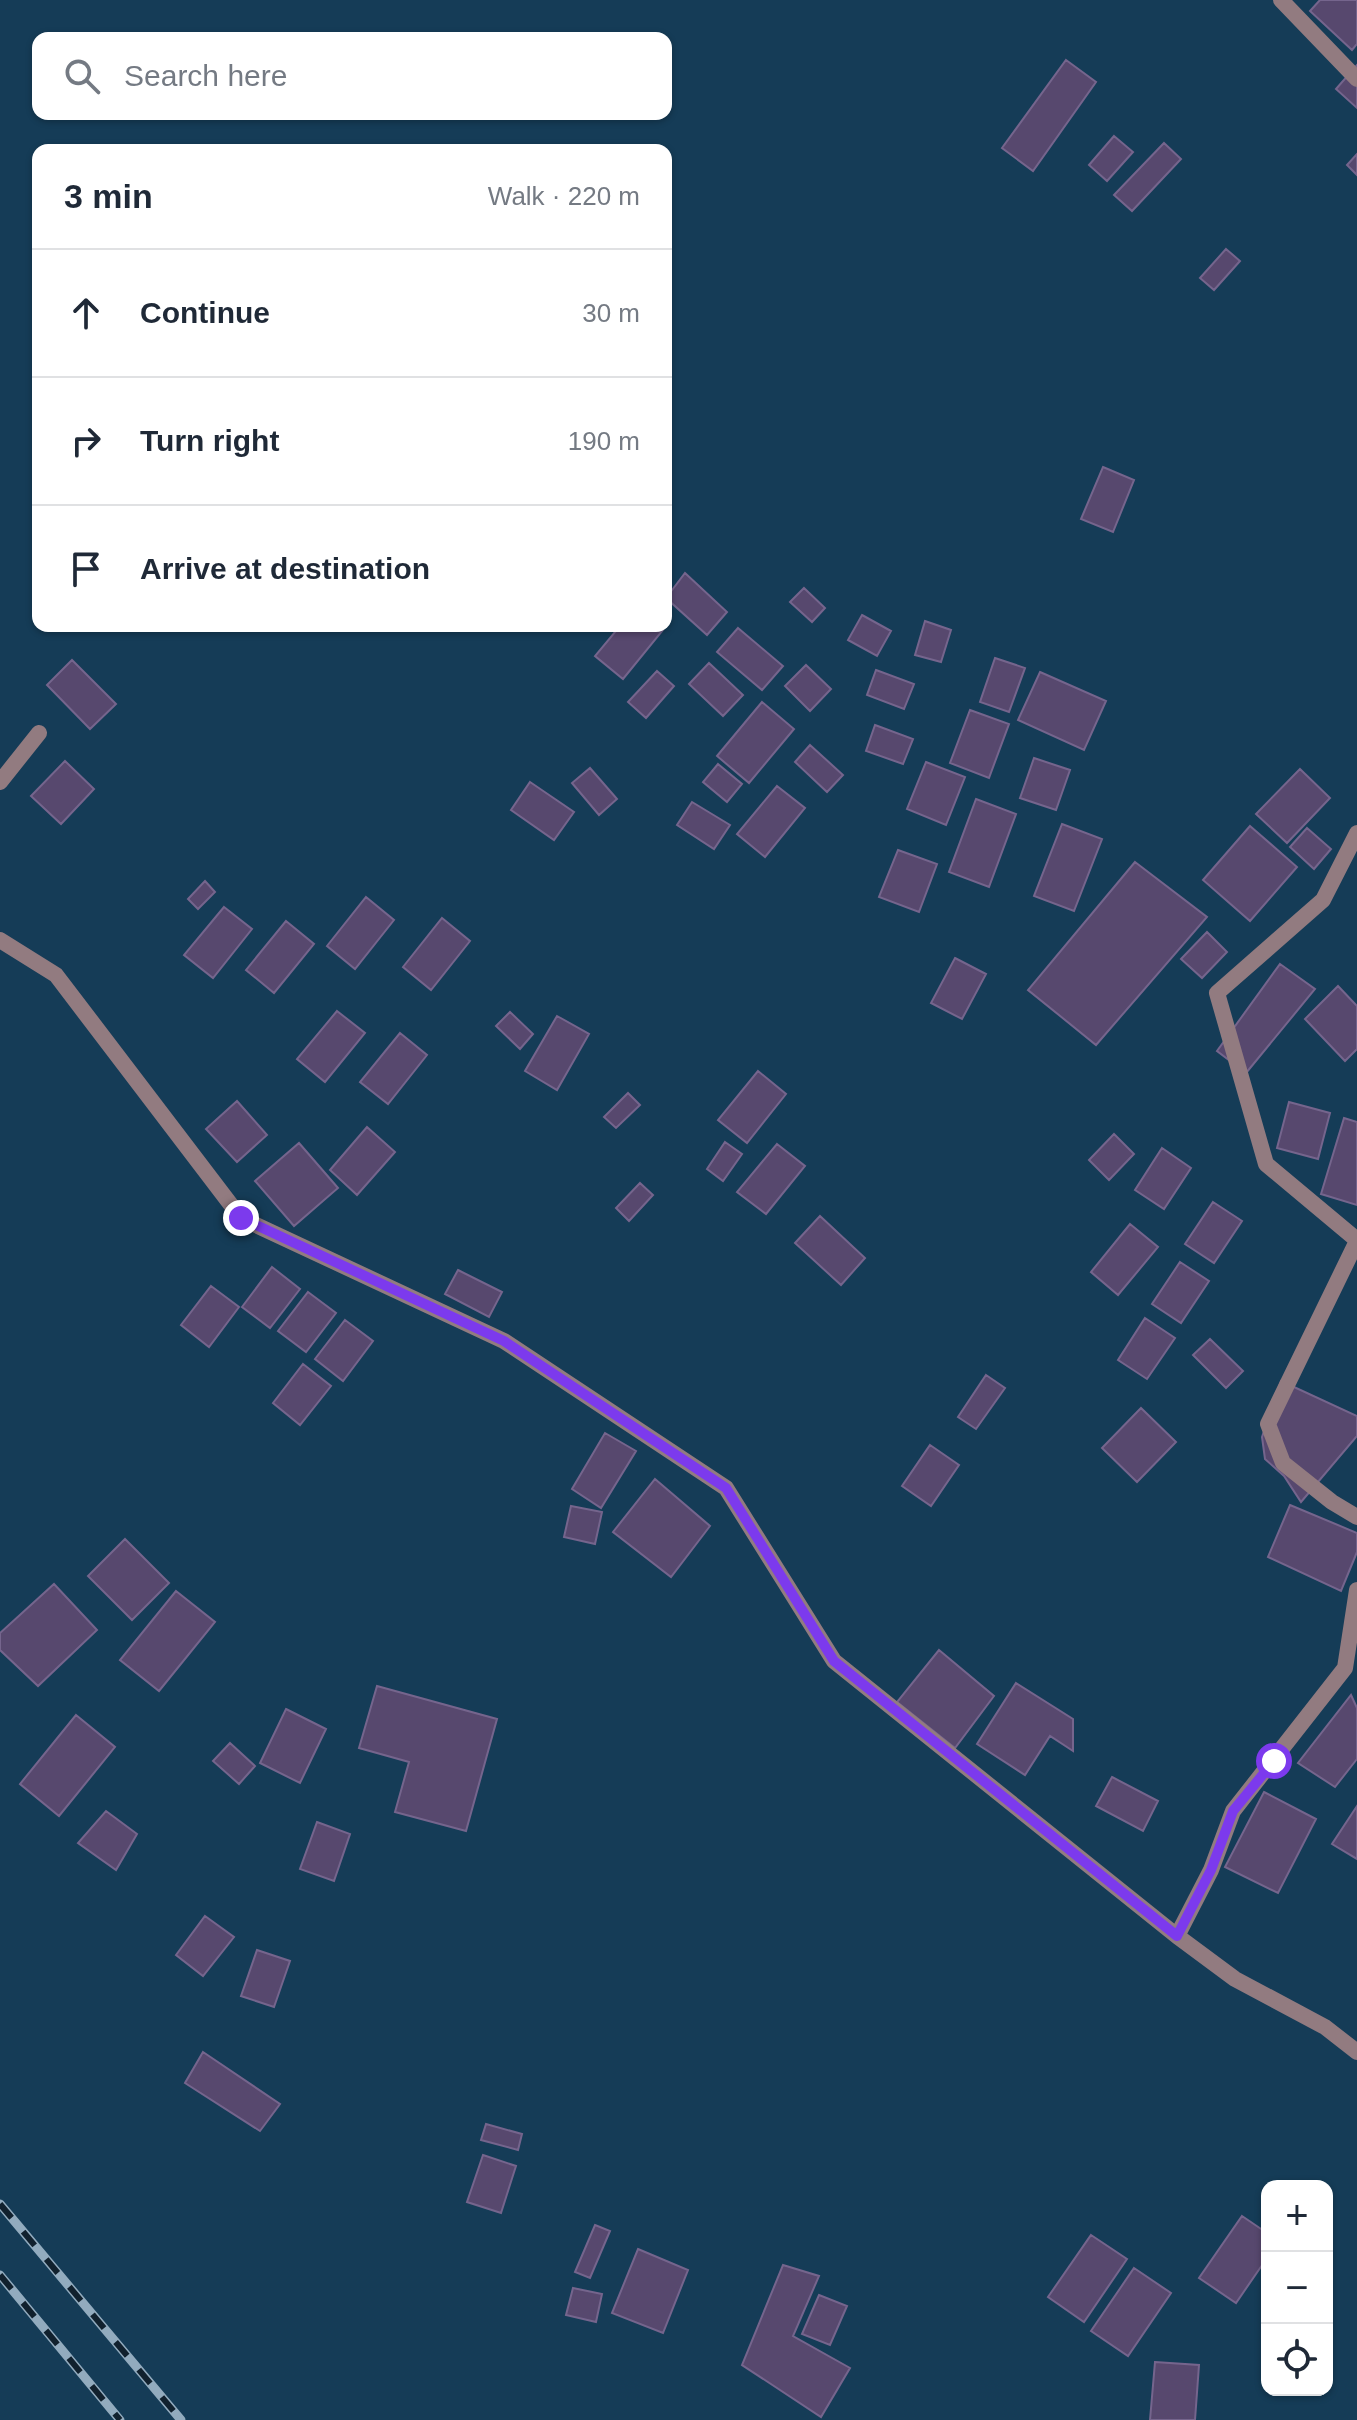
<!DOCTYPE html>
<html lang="en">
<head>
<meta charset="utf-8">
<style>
  body { margin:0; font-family:Arial,sans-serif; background:#f2f2f3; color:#1f2937 }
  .controls { position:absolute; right:24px; bottom:24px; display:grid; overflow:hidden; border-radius:16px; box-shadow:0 2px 6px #0004 }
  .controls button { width:72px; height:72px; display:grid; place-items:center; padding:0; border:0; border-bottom:2px solid #e0e1e3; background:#fff; color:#1f2937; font:40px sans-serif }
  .stop { position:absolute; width:24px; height:24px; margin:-18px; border:6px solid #7c3aed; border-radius:50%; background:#fff }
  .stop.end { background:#7c3aed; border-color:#fff; box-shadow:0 2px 8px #0008 }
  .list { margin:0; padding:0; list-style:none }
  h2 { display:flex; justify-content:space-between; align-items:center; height:104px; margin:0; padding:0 32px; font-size:34px }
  h2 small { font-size:26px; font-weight:400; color:#747a83 }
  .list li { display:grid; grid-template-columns:52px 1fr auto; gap:24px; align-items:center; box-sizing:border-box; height:128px; padding:0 32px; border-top:2px solid #e0e1e3 }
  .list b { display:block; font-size:30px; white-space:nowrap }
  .list em { font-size:26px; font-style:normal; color:#747a83 }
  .icon { flex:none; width:44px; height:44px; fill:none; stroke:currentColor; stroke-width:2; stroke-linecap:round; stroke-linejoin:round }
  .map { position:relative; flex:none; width:1357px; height:2420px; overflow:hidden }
  .search { position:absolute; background:#fff; box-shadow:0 2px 6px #0004; left:32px; top:32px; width:640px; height:88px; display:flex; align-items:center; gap:20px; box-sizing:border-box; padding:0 28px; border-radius:16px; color:#747a83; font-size:30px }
  .panel { position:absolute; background:#fff; box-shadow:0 2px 6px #0004; left:32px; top:144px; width:640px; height:488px; border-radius:16px }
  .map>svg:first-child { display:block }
  .building { fill:#57486e; stroke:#75658d; stroke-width:2 }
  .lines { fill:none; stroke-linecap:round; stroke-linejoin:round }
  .street { stroke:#927b80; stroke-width:16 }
  .rail-casing { stroke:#92abbe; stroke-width:9 }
  .rail { stroke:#11212e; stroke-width:6; stroke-dasharray:18; stroke-linecap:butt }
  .route { stroke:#7c3aed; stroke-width:10 }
</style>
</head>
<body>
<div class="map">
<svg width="1357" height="2420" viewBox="0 0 1357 2420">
  <rect width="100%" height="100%" fill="#153c57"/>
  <path class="building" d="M1320,0h37v44l-5,6 -42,-39z
    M1066,60l30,22 -63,89 -31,-23z
    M1357,65v43l-21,-19z
    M1114,136l19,16 -26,29 -18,-16z
    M1164,143l17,16 -49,52 -18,-16z
    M1357,154v21l-10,-10z
    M1226,249l14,12 -26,29 -14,-12z
    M1103,467l31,13 -21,52 -32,-13z
    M685,573l42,39 -20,23 -41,-37z
    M804,588l21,20 -13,14 -22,-20z
    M862,615l29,16 -14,25 -29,-16z
    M925,621l26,9 -10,32 -26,-7z
    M620,626h38l5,4 -40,49 -28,-23z
    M738,628l45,38 -21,24 -45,-38z
    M995,658l30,10 -16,44 -29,-10z
    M72,660l44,44 -26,25 -43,-44z
    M709,663l34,32 -20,21 -34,-32z
    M806,665l25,24 -21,22 -25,-25z
    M876,670l38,14 -10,25 -37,-14z
    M657,671l17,15 -28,32 -18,-16z
    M1040,672l66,29 -22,49 -66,-30z
    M762,702l32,27 -45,54 -32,-27z
    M970,710l39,14 -20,54 -39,-15z
    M875,725l38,14 -10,25 -37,-13z
    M810,745l33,30 -16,17 -32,-30z
    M1034,758l36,12 -14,40 -36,-12z
    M65,761l29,28 -33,35 -30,-28z
    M926,762l39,15 -19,48 -39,-16z
    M718,764l24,20 -15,18 -24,-20z
    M590,768l27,31 -18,16 -27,-32z
    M1300,769l30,29 -43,45 -31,-29z
    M530,782l44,30 -20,28 -43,-30z
    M777,786l28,22 -40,49 -28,-23z
    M976,799l40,15 -27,73 -40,-15z
    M692,802l38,23 -16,24 -37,-24z
    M1062,824l40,15 -28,72 -40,-15z
    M1250,826l47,41 -47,54 -47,-41z
    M1307,828l24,21 -17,20 -24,-22z
    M898,850l39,14 -18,48 -40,-15z
    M1135,862l72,55 -111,128 -68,-55z
    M205,881l10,11 -17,17 -10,-10z
    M366,897l28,23 -39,49 -28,-23z
    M224,907l28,22 -39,49 -29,-23z
    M442,918l28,23 -39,49 -28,-23z
    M286,921l28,23 -40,49 -28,-23z
    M1207,932l20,20 -25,26 -21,-19z
    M955,958l31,16 -24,45 -31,-16z
    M1280,964l35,25 -69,84 -29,-22z
    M1338,986l19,20v43l-12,12 -40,-42z
    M337,1011l28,22 -40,49 -28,-23z
    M510,1012l23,22 -13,15 -24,-23z
    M557,1016l32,18 -32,56 -32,-19z
    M400,1033l27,22 -39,49 -28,-22z
    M758,1071l28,23 -39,49 -29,-23z
    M628,1093l12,12 -24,23 -12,-11z
    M237,1101l30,34 -30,27 -31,-33z
    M1289,1102l41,11 -12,46 -41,-11z
    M1344,1118l13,4v83l-36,-11z
    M367,1127l28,25 -38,43 -27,-25z
    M1114,1134l20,20 -25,26 -20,-20z
    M725,1142l17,12 -19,27 -16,-12z
    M299,1143l39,45 -44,38 -39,-45z
    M777,1144l28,22 -39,48 -29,-22z
    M1162,1148l29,20 -27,41 -29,-19z
    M640,1183l13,12 -24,26 -13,-13z
    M1213,1202l29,19 -28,42 -29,-19z
    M820,1216l45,42 -24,27 -46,-42z
    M1130,1224l28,23 -40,48 -27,-23z
    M1180,1262l29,19 -28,42 -29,-19z
    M272,1267l28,22 -30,39 -28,-21z
    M458,1270l44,22 -13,25 -44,-23z
    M211,1286l28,21 -30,40 -28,-22z
    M308,1292l28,21 -30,39 -28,-21z
    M1145,1318l30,20 -28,41 -29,-19z
    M345,1320l28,21 -30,40 -28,-22z
    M1210,1339l33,32 -17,17 -33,-33z
    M303,1364l28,22 -31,39 -27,-22z
    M986,1375l19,13 -29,41 -18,-12z
    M1281,1381l76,35v20l-56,66 -17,-26 -19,-17 -3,-22z
    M1141,1408l35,34 -39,40 -35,-34z
    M605,1433l31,18 -35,57 -29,-19z
    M930,1445l29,20 -28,41 -29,-20z
    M655,1479l55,47 -39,51 -58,-45z
    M1290,1505l67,28v19l-16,39 -73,-34z
    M571,1506l31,6 -7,32 -31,-7z
    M125,1539l44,44 -37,37 -44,-44z
    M54,1584l43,46 -59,56 -38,-36v-17z
    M176,1591l39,31 -56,69 -39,-31z
    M939,1650l55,46 -39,52 -58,-46z
    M1016,1683l57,36v32l-23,-15 -25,39 -48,-31z
    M377,1686l120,33 -31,112 -71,-19 14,-50 -50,-14z
    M1351,1695l6,13v51l-22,28 -37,-24z
    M286,1709l40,20 -26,54 -40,-20z
    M76,1715l39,32 -56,69 -39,-32z
    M230,1743l25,23 -16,18 -26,-23z
    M1112,1777l46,24 -15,30 -47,-25z
    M1264,1792l52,27 -38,74 -53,-26z
    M1357,1806v53l-25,-15z
    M106,1811l31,23 -21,36 -38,-27z
    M317,1822l33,12 -16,47 -34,-12z
    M205,1916l29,21 -31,39 -27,-21z
    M257,1950l33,11 -16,46 -33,-11z
    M203,2052l77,52 -20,27 -75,-48z
    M486,2124l36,10 -4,16 -37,-10z
    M483,2155l33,11 -15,47 -34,-11z
    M1242,2216l25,17v25l-31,45 -37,-25z
    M595,2225l15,6 -20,47 -15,-6z
    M1091,2235l36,24 -43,63 -36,-25z
    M638,2249l50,21 -25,63 -51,-20z
    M783,2265l36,11 -26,60 57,32 -29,49 -79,-52z
    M1134,2268l37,25 -43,63 -37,-25z
    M573,2288l29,6 -6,28 -30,-7z
    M819,2295l28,11 -17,39 -28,-11z
    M1155,2362l44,3 -4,55h-45z"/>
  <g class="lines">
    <path class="street" d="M1281,0l76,79
      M0,782l39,-49
      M1357,833l-34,67 -106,93 49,171 91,76
      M0,940l56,35 185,243 263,123 222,147 108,173 343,275 58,43 90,48 32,25
      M1357,1241l-89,183 15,39 49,39 25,15
      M1177,1936l34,-66 22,-59 112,-143 12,-78"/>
    <g class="rail-casing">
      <path id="rail" d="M0,2204l181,216
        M0,2275l120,145"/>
    </g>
    <use href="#rail" class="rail"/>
  </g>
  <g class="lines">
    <path class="route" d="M241,1218l263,123 222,147 108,173 343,275 34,-66 22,-59 41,-50"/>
  </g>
</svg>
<div class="controls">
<button>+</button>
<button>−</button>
<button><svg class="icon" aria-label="locate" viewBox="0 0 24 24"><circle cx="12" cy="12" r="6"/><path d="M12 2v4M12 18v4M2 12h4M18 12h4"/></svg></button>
</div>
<div class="stop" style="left:1274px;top:1761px"></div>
<div class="stop end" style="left:241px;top:1218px"></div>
<div class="search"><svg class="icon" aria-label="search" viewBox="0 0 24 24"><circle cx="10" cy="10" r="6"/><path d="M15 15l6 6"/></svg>Search here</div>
<section class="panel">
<h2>3 min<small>Walk · 220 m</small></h2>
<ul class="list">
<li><svg class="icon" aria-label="ahead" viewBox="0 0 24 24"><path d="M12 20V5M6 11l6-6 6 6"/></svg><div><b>Continue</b></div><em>30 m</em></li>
<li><svg class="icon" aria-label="right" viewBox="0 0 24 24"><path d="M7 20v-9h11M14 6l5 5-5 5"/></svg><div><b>Turn right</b></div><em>190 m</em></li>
<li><svg class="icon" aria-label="arrive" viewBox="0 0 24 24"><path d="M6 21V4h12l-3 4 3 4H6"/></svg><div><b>Arrive at destination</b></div></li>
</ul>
</section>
</div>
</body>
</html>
